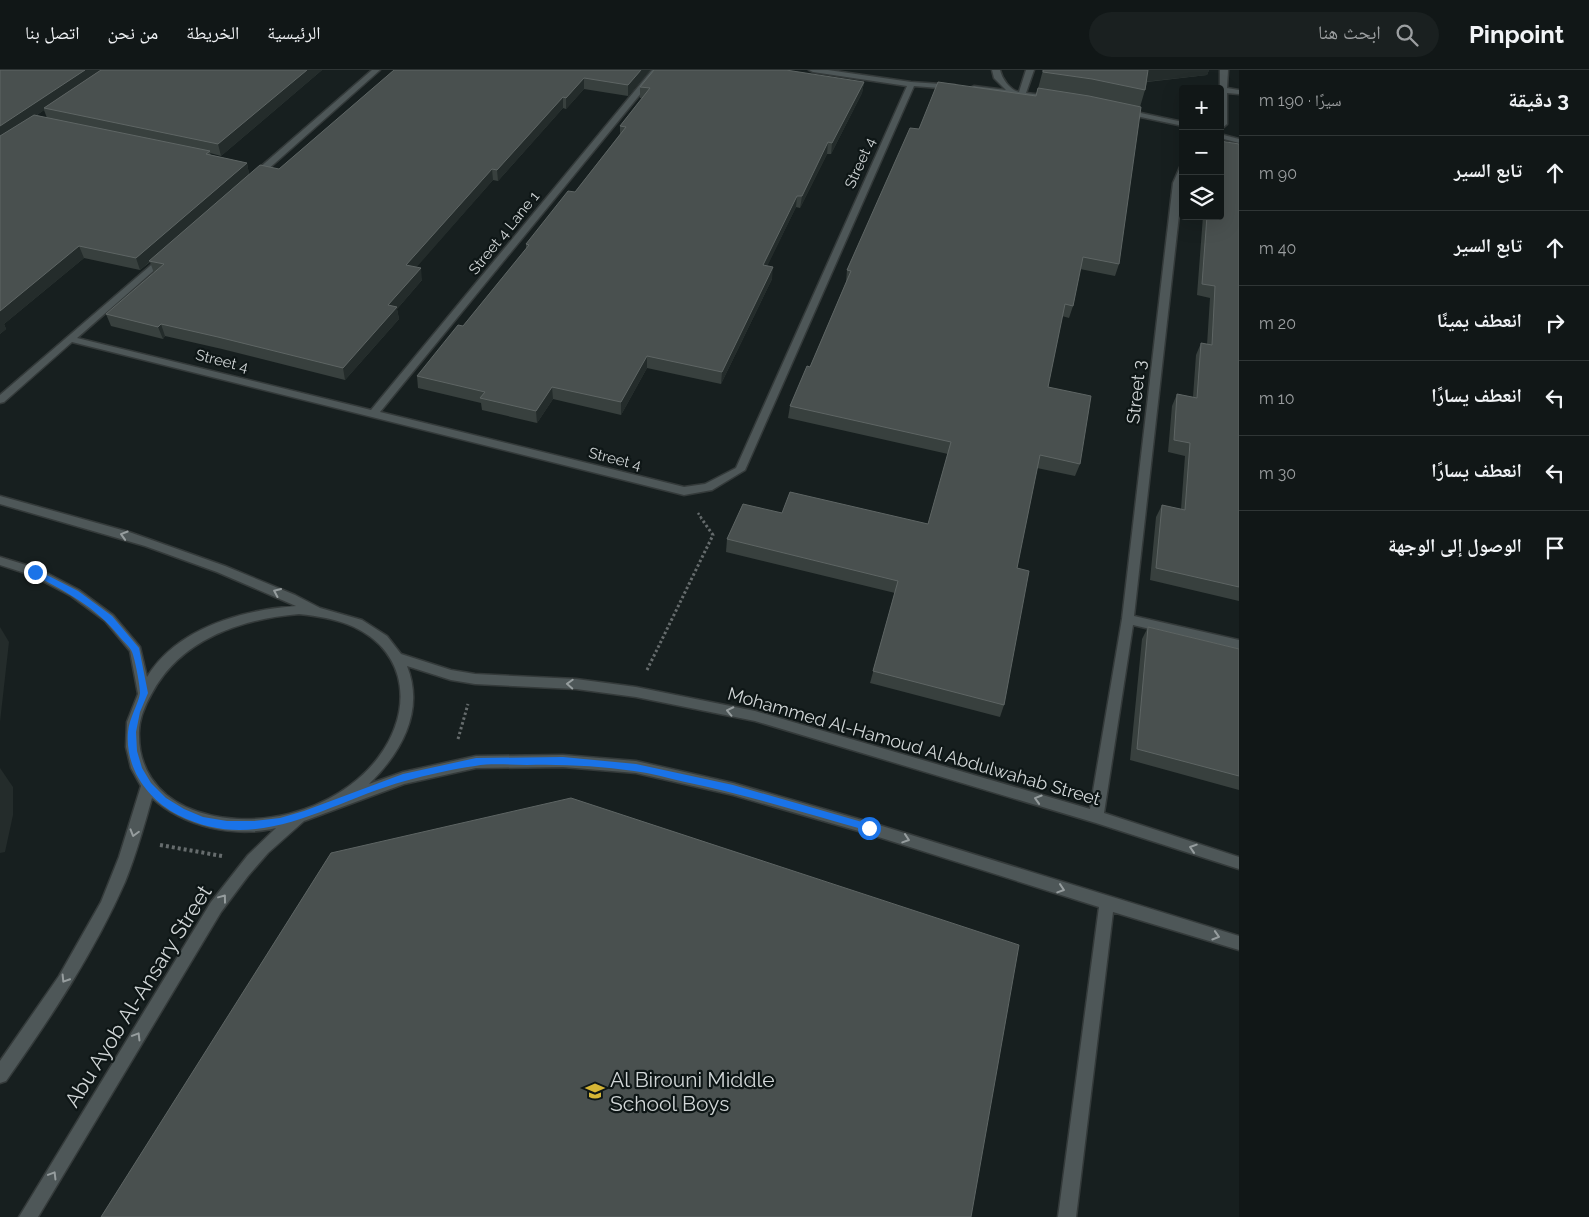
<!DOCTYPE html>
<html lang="ar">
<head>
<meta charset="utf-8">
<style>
  body { margin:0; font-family:Raleway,"Noto Naskh Arabic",sans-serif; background:#1a2020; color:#f1f3f6; direction:rtl }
  .controls { position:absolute; right:15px; top:15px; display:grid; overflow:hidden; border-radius:5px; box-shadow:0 5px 20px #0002 }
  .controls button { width:45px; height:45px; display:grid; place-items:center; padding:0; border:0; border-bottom:1px solid #303636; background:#111717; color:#f1f3f6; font:25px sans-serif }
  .stop { position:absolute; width:15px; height:15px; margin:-11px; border:4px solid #1a73e8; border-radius:50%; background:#fff }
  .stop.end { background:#1a73e8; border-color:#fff; box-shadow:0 1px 5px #0008 }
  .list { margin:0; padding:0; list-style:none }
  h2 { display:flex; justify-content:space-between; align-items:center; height:65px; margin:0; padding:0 20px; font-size:21px }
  h2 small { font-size:16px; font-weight:400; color:#9c9fa1 }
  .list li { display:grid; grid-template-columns:32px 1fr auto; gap:15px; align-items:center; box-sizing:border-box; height:75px; padding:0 20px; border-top:1px solid #303636 }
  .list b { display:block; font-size:19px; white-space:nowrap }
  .list em { font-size:16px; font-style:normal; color:#9c9fa1 }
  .icon { flex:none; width:28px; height:28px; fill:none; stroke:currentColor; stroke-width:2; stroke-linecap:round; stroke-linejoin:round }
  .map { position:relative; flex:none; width:1239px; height:1147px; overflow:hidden; direction:ltr }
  header { display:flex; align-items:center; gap:30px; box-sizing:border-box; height:70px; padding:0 25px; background:#111717; border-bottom:1px solid #303636 }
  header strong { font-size:24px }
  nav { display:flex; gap:28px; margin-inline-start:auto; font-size:18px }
  .search { width:350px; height:45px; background:#1a2020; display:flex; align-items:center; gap:12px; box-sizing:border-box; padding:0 18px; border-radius:28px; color:#9c9fa1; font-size:19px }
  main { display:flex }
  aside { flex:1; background:#111717 }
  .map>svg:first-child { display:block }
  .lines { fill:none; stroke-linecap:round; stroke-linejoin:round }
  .minor-casing { stroke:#343a3a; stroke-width:3 }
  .path-far2 { stroke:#666c6d; stroke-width:2.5; stroke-dasharray:2 2; stroke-linecap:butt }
  .path-far1 { stroke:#666c6d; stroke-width:3; stroke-dasharray:2.5 2.5; stroke-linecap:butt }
  .path { stroke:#666c6d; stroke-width:4; stroke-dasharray:3 3; stroke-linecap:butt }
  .minor { fill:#4e5758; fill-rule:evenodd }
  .wall { fill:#38403e; fill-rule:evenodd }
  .shaded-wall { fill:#242c2b }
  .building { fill:#49504f; stroke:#5e6564 }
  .oneway { stroke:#969d9e }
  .route { fill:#1a73e8 }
  .labels { text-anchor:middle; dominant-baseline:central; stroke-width:4.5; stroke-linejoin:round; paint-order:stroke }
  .far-street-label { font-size:15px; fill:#d1d6d7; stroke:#0e1616 }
  .street-label { font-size:18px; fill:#d1d6d7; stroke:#0e1616 }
  .near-street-label { font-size:21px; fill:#d1d6d7; stroke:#0e1616 }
  .near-poi-label { font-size:21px; fill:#d1d6d7; stroke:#0e1616; text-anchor:start }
</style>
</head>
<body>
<header>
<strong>Pinpoint</strong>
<div class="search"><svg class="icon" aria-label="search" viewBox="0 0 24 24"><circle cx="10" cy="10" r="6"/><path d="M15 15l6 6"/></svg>ابحث هنا</div>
<nav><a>الرئيسية</a><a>الخريطة</a><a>من نحن</a><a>اتصل بنا</a></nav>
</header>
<main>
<aside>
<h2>3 دقيقة<small>سيرًا · 190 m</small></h2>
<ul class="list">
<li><svg class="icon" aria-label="ahead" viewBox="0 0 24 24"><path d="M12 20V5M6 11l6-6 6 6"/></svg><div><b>تابع السير</b></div><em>90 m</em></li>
<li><svg class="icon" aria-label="ahead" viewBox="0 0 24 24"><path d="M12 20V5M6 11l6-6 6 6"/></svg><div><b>تابع السير</b></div><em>40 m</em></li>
<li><svg class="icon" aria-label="right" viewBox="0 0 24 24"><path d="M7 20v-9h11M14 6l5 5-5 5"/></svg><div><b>انعطف يمينًا</b></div><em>20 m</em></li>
<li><svg class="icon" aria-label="left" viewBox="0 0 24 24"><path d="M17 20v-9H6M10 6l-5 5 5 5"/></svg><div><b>انعطف يسارًا</b></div><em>10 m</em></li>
<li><svg class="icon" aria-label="left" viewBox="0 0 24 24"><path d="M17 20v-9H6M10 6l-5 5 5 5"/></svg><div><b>انعطف يسارًا</b></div><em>30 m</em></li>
<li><svg class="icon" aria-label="arrive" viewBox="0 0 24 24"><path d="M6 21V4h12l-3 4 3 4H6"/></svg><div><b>الوصول إلى الوجهة</b></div></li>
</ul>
</aside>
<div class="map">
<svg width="1239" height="1147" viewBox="0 0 1239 1147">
  <rect width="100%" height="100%" fill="#171f1f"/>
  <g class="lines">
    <g class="minor-casing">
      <path id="minor" d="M372,0h8l-123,109h-6v-4z
        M652,0h8l-280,342 304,75 21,-3 31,-16 171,-382 -94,-14 -4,-2h19l83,12 44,3v4h-3l-38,-3 -169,384 -33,20 -28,5 -612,-153 -68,60 -4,1v-8l164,-141 3,1v4l-90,79 294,72z
        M992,0h8c2,9 10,20 19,22l7,-22h8l-8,23 25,3 4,2 -4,2 -80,-10 -1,-2 4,-2 32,4 -12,-12z
        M1220,0h8l-1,18 12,2v4l-12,-1v31l-7,6z
        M1122,39l61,13v4l-61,-13z
        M1220,64l19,5v4l-19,-5z
        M1180,97h3v12l-49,437 105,24v10l-106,-25 -29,188 135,44v12l-143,-46 -341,-102 -119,-24 -60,-8 -101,-5 -24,-4 -44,-14c18,45 -6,87 -38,118l34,-12 73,-16 87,-1 73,6 97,22 136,39 370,114v14l-126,-38 -37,305h-18l41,-310 -230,-73 -136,-39 -97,-22 -73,-6 -87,1 -72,16 -100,37 -36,32 -20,23 -27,36 -183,305h-19l192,-315 37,-47 28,-27c-42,10 -92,-1 -124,-30 -8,28 -16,57 -27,84 -31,71 -74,135 -119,199l-6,2v-22l59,-85 42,-74 18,-45 22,-71 -10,-18 -5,-21 1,-25 11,-28 -8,-43 -25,-30 -34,-25 -40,-21 -31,-10v-8l39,12 40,21 34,25 27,32 7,30c30,-49 95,-67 149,-71l-79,-34 -72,-26 -145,-42v-8l129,36 96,34 70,29 25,13 42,12 25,16 14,18 50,16 24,4 101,5 60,8 119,24 335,98 32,-190 51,-436zM299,544c19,2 38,5 55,13 55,26 59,85 24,131 -42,55 -129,77 -192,49 -29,-13 -47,-39 -47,-71 -1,-15 6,-31 13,-43 29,-54 89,-74 147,-79z"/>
    </g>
    <path class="path-far2" d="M698,443l4,6"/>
    <path class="path-far1" d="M647,600l66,-135 -12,-17
      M458,669l10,-35"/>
    <path class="path" d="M160,775l62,11"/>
    <use href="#minor" class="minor"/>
  </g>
  <path class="wall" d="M0,0h322l-101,86 -11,-3 1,2 36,8 2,11 30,-5 115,-99h256l-22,26 -44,-7 -18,20 -3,-1 -65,73 -5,-1 -77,87 6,13 -25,29 2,10 -54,61 -123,-31 -57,-13 -2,3 -52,-13 -5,-12 48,-41 -4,-11 -10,8 -56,-12 -80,66 2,5 -6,5zM44,40l3,8 -10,-3z
    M1043,0h166l-2,5 -60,7 -2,8 -5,17 -21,157 -4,12 -35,-7 -7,37 -4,12 -7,-2 -14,71 32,77 -5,12 -38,-8 -20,100 -13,137 -4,12 -130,-34 25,-90 -169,-41 1,-13 55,-26 146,11 20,-70 -160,-36 2,-12 20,-39 36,-85 1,-12 72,-141 117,-33z
    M864,12l-2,11 -31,61h-4l-27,54 -4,-1 -29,59 5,13 -51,105 -74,-16 -26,47 -68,-16 -16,24 -55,-13 -1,-7 -63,-15 -1,-12 46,-50 63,-77v-5l49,-52 45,-58v-8l22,-28h-2v-11z
    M1239,74v457l-89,-21 6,-63 6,-12 19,4 4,-53 -17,-4 4,-46 5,-12 16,3 3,-42 5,-12 6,2 3,-47 -13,-3 6,-79h17z
    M1148,557l91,22v141l-109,-30 12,-121z"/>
  <path class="shaded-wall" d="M85,0h20l-61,38v2l-44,30v-14z
    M307,0h15l-101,86 -3,-12z
    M641,0h9l-22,26v-11z
    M1147,0h62l-2,5 -64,7z
    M584,8v11l-18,20v-11z
    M864,12l-2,11 -31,61 1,-11z
    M563,27v11l-65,73 -1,-11z
    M828,72l-1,12 -27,54 2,-12z
    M247,93l2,11 -109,96 -4,-12z
    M492,99l1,11 -85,97 -2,-12z
    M797,126l-1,11 -34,70 1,-12z
    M79,176l5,12 -80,66 2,5 -6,5v-23z
    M773,197l-1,12 -51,105 1,-12z
    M421,198l1,12 -25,29 2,10 -54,61 -2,-12 45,-63z
    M161,254l4,12 -2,3 -5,-12z
    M647,286v12l-26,47v-13z
    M552,317l1,12 -16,24 -1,-12z
    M0,557l9,15 -9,80z
    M0,698l13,19v28l-8,37 -5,1z"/>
  <path class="building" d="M0,0h85l-85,56z
    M101,0h206l-89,74 -174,-36z
    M394,0h247l-13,15 -44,-7 -18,20 -3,-1 -66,73 -5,-1 -86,96 15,3 -33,37 9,2 -54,61 -125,-31 -57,-13 -3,3 -52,-13 58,-50 -15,-3 111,-96 19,4z
    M654,0h132l78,12 -32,61 -4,-1 -26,54h-5l-34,69 10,2 -51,105 -75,-16 -26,46 -69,-15 -16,24 -56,-13 5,-6 -68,-16 41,-51 5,1 66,-81 -3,-1 42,-53 7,1 51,-65 -6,-1 30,-38 -10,-1z
    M1043,0h105l-3,20 -53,-11 -49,-7z
    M938,12l98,14 2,-8 51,8 52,11 -22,157 -36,-7 -10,49 -8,-2 -17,83 43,9 -11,68 -40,-9 -23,113 12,3 -25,134 -131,-34 25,-90 -171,-42 16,-35 39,9 8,-21 138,32 23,-82 -161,-36 17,-40 3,1 41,-96 -4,-1 63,-142 9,1z
    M34,45l176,36 -4,3 41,9 -111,95 -57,-12 -79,65v-175z
    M1220,71l19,3v443l-83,-19 6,-63 23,5 5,-67 -16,-3 3,-46 20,4 4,-55 11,2 3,-59 -13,-2 5,-68h13z
    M1148,557l91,22v127l-102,-27z
    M571,728l448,147 -48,272h-870l230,-364z"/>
  <defs><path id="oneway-chevron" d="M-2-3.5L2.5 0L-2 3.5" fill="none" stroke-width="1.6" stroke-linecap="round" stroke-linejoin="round" transform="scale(1.25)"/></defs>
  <g class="oneway">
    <use href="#oneway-chevron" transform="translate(124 465) rotate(-163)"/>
    <use href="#oneway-chevron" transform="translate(277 522) rotate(-156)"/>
    <use href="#oneway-chevron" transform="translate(570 614) rotate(-177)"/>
    <use href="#oneway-chevron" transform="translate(730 641) rotate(-168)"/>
    <use href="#oneway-chevron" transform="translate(1038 729) rotate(-163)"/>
    <use href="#oneway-chevron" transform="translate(134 763) rotate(106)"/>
    <use href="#oneway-chevron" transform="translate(906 769) rotate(18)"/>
    <use href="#oneway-chevron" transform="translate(1193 778) rotate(-162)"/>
    <use href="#oneway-chevron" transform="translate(1061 819) rotate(18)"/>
    <use href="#oneway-chevron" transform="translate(223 828) rotate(-53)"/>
    <use href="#oneway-chevron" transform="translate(1216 866) rotate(17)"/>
    <use href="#oneway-chevron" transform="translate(65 909) rotate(122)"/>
    <use href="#oneway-chevron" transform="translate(137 966) rotate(-59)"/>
    <use href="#oneway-chevron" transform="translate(53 1105) rotate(-59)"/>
  </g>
  <path class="route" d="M35,499l43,22 34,25 27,32 9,45 -8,19 -4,20 1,19 5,17 9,15 15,15 18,11 19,8 24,4h26l27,-3 24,-7 99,-37 73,-16 87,-1 73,7 97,21 136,39 4,4 -4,3c-61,-17 -122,-36 -184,-49 -17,-4 -34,-9 -51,-11 -35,-5 -71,-7 -107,-6 -17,0 -35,-2 -52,1 -23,3 -48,9 -70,15 -77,21 -146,75 -227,34 -31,-16 -53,-47 -50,-83 1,-14 11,-29 12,-39 0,-8 -5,-34 -8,-41 -2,-5 -9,-11 -13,-16 -23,-29 -54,-45 -87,-62l-1,-2z"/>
  <defs>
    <g id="school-bare" transform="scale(1.5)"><path d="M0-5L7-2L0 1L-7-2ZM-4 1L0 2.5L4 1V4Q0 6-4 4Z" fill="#d5b535" stroke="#0e1616" stroke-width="2.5" paint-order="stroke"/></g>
  </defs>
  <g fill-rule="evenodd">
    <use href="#school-bare" x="595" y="1021"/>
  </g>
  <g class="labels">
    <g class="far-street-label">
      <text transform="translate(860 93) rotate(-66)">Street 4</text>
      <text transform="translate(504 163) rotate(-51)">Street 4 Lane 1</text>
      <text transform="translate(222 291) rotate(14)">Street 4</text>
      <text transform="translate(615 389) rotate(14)">Street 4</text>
    </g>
    <g class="street-label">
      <text transform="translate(1136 322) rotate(-84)">Street 3</text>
      <text transform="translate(914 676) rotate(16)">Mohammed Al-Hamoud Al Abdulwahab Street</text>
    </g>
    <g class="near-street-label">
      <text transform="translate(138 926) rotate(-58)">Abu Ayob Al-Ansary Street</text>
    </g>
    <g class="near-poi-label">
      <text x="610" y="1009">Al Birouni Middle<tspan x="610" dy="24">School Boys</tspan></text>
    </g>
  </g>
</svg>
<div class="controls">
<button>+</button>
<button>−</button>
<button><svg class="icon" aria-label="layers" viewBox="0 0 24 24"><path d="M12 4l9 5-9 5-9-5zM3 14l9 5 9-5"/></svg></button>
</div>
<div class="stop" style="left:869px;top:758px"></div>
<div class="stop end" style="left:35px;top:502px"></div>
</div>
</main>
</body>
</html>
